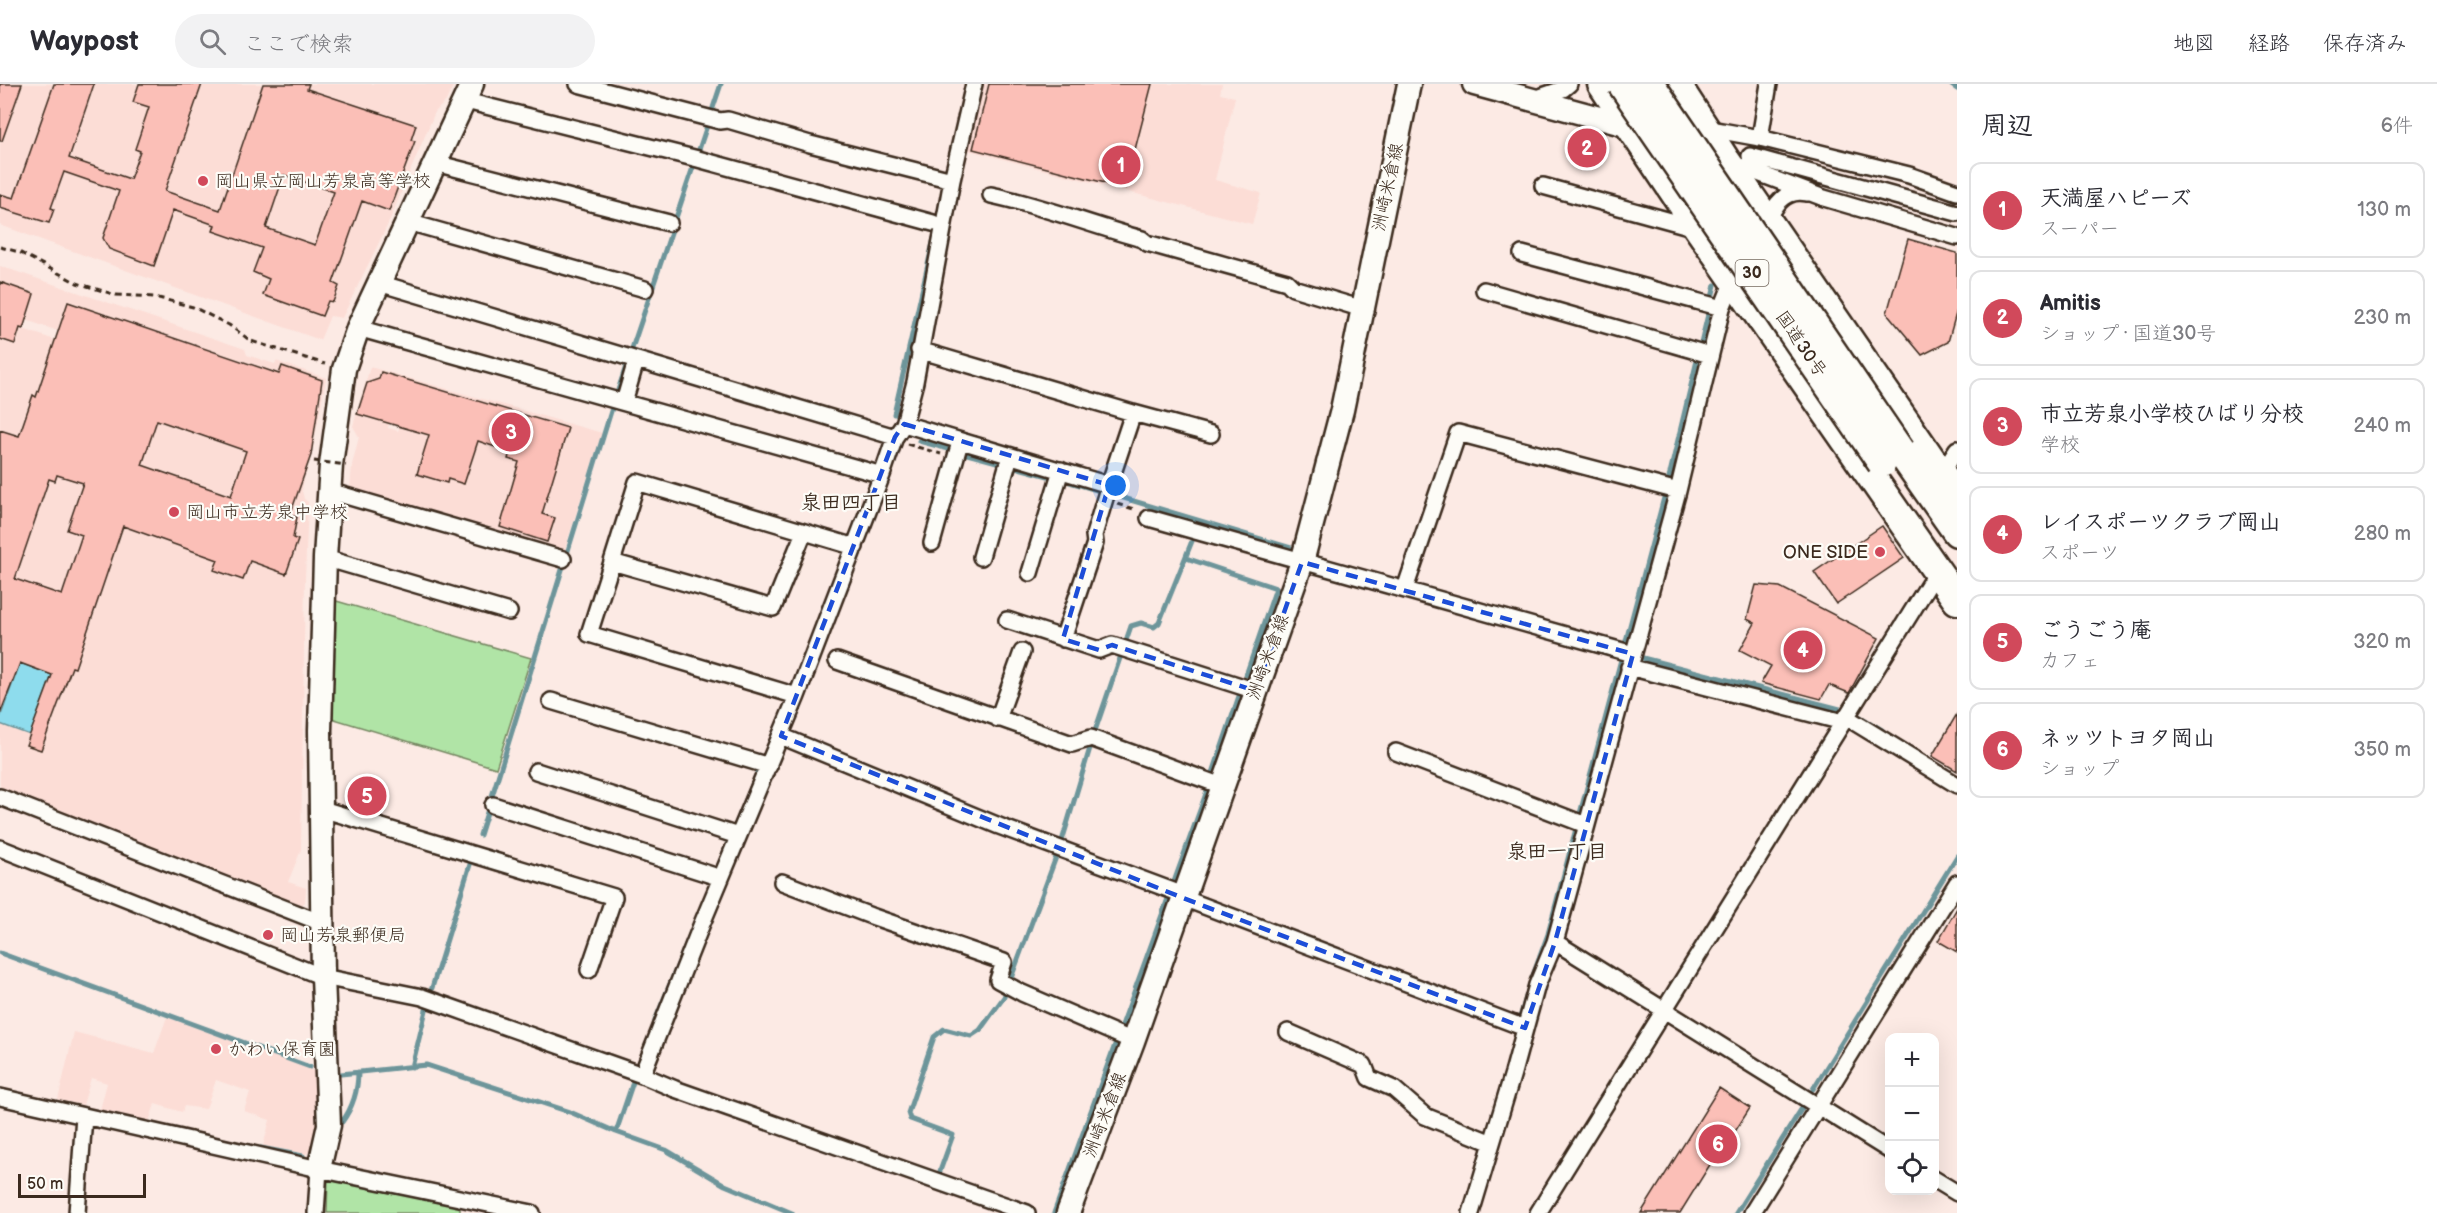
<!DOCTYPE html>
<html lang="ja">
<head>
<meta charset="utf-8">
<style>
  body { margin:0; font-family:"Balsamiq Sans","Klee One",sans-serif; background:#f2f2f3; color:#2b2b33 }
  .controls { position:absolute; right:18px; bottom:18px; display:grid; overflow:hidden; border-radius:12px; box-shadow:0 6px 24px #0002 }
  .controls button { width:54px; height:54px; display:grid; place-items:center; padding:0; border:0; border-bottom:2px solid #e1e1e2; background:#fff; color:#2b2b33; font:30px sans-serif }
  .scale { position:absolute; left:18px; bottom:15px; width:128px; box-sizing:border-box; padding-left:6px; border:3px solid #3b2a1e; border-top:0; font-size:16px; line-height:21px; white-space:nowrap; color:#3b2a1e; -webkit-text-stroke:4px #fdfcf7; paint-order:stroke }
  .you { position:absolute; left:1116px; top:402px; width:21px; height:21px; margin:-15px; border:4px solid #fff; border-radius:50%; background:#1a73e8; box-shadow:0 0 0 9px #1a73e833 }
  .badge { display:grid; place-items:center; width:39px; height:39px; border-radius:50%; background:#d1495b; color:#fff; font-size:20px; font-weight:700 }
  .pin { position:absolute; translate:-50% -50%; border:3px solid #fff; box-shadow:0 2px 6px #0006 }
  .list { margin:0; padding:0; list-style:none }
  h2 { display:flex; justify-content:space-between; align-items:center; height:78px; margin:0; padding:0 24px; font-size:26px }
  h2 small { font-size:20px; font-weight:400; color:#7c7c81 }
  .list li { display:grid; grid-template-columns:39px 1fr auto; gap:18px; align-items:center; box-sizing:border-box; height:96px; margin:0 12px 12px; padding:0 12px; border:2px solid #e1e1e2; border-radius:12px }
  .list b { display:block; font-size:22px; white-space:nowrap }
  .list p { margin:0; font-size:20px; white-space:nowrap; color:#7c7c81 }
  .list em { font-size:20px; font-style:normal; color:#7c7c81 }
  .icon { flex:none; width:33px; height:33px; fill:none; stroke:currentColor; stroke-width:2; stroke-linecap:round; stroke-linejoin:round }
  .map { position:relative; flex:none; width:1957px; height:1129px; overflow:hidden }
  header { display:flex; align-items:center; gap:36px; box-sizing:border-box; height:84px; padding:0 30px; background:#fff; border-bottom:2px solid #e1e1e2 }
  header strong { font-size:28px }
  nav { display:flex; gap:33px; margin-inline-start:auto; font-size:21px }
  .search { width:420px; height:54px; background:#f2f2f3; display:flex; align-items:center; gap:15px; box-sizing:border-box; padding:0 21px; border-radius:33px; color:#7c7c81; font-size:22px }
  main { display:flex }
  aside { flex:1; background:#fff }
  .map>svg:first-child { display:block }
  .built { fill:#fcddd6; fill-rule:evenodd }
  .green { fill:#b0e4a6; stroke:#768762; stroke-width:1.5 }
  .water { fill:#8edced; stroke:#6d959a; stroke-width:1.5 }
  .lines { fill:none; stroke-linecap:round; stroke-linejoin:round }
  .stream { stroke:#6d959a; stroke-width:5 }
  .building { fill:#fbbfb7; stroke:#3b2a1e; stroke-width:1.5; fill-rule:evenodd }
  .street-casing { stroke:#3b2a1e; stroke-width:20 }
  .secondary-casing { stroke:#3b2a1e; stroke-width:27 }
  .highway-casing { stroke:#3b2a1e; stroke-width:33 }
  .path { stroke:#3b2a1e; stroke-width:3; stroke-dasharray:6 4.5; stroke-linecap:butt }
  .street { stroke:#fdfcf7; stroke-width:15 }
  .secondary { stroke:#fdfcf7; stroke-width:22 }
  .highway { stroke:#fdfcf7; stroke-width:28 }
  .highway-bridge-casing { stroke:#3b2a1e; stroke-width:33; stroke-linecap:butt }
  .path-bridge { stroke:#3b2a1e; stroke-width:3; stroke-dasharray:6 4.5; stroke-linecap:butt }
  .highway-bridge { stroke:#fdfcf7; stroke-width:28 }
  .marked { fill:none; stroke:#1d4ed8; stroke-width:4.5; stroke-dasharray:12 8; stroke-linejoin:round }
  .poi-dot { fill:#d1495b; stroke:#fdfcf7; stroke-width:2 }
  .labels { text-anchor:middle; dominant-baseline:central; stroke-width:4.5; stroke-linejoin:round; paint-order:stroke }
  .shield { fill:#fdfcf7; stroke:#75695f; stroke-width:1.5 }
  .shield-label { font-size:16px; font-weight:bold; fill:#3b2a1e }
  .poi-label { font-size:18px; fill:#3b2a1e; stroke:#fdfcf7; text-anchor:start }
  .street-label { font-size:18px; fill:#3b2a1e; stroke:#fdfcf7 }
  .neighbourhood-label { font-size:20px; font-weight:bold; fill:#3b2a1e; stroke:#fdfcf7 }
</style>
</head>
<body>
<header>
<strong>Waypost</strong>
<div class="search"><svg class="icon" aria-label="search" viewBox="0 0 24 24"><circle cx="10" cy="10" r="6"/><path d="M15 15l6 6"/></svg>ここで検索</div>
<nav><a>地図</a><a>経路</a><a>保存済み</a></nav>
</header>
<main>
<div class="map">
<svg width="1957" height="1129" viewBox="0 0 1957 1129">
  <rect width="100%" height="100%" fill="#fceae4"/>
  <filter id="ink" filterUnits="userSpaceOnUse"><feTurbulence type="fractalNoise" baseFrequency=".0167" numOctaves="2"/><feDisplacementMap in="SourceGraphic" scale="12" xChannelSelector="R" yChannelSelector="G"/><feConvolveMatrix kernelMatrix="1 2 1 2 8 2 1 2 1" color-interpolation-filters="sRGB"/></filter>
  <g filter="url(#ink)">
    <path class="built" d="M0,0h454l-8,17 -11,11 -47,112 -46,94 -12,-2 -10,24 -320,-115z
      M979,0h243l-2,10 15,3 -20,83 46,13 -9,31 -288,-75z
      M0,182l245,83 2,6 28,9 1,-3 50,17 -14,76 -8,25 -2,12 2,8 4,3 -3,76 -4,272 -13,32 18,6 -1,14 -3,3 -302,-118v-164l49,-144 6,2 7,-20 18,21 8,3 8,10 -36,104 15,68 56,-164 95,33 -11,34 28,10 9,-25 59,-100 11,-74 -40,-14 -17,48 -207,-84 -32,-11 8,-26 -34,-12z
      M20,244l35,12 10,67 -32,-11 -14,40 -19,-6v-91l15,4z
      M370,283l232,66 -39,122 -213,-65 2,-25 7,-28 -6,-11zM382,288l58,17 -1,3h8l82,24 3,5 2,-4 34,11 -27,88 3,-1 11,3 -8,23 -47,-14 29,-99 -59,4 1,31 -7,20 -16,-4 -1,4 -30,-9 26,-71 -43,23 -2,5 -10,-3 1,-4 -31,-10 20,-30z
      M157,336l70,25 27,-15 -23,66 -82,-29 -9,2z
      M167,933l151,55 -1,56 -3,22 -8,4 -43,-8 7,-26 -26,-9 6,-19 -34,-12 -10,29 -22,-3 -2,6 -27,-8 -6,18 -49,-12 7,-27 -16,-5 -8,27 -25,-5 16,-68 80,21z"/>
    <path class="green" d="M333,516l198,58 -35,110 -165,-50z
      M328,1092l132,30v7h-133z"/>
    <path class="water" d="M20,579l32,12 -22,60 -30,-11v-6z"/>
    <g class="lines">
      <path class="stream" d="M1950,0l7,5
        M894,330l40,-176
        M919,357l151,41 221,66
        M1186,474l90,30 -30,87
        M1635,572l205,53
        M1857,631l25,15
        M1213,689l26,-77
        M480,751l132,-427 109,-324
        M715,790l45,-108
        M0,869l310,114
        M1532,894l16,-44 117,-440 50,-209
        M431,907l41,-133
        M655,937l36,-89
        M1519,937l10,-34
        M412,983l15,-61
        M341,990l85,-9 144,47 46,20 50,18 59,35 67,28
        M1813,1005l144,-233
        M336,1038h6c11,-15 16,-31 16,-50
        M616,1048l18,-53
        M261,1064l42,8
        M940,1087l13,-36 -43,-16 -2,-6 26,-76 10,-8 27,7 9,-6 24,-33 58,-156 34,-113 35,-102 10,-3 13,4 5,-4 33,-82
        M1054,1129l154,-425
        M1736,1129l66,-105"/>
    </g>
    <path class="building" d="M0,0h22l-20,57h-2z
      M54,0h40l-25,74 61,21 10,-28 -5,-2 14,-42 -16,-5 6,-18h63l-37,107 55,19 43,-126h46l-2,5 109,36 -5,15 4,1 -26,70 -27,-10 -29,82 6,3 -6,16 -5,-1 -6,15 -59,-21 6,-16 -16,-7 9,-24 -49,-17 2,-6 -42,-15 -19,56 -45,-17 -6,-11 16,-47 -55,-19 -13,36 3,1 -5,14 -49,-15v-14l14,4zM284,91l50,17 -19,53 -49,-17z
      M989,0h163l-27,104 -152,-39z
      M1580,47l23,8 -9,26 -23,-8z
      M1908,155l49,14v57l-9,32 -26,13 -35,-42z
      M0,198l34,12 -11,35 -3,-1 -5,16 -15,-5z
      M68,218l211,72 3,-8 40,14 -11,75 -21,60 7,2 -4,21 5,2 -12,34 -36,-13 -7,19 -29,-10 4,-10 -95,-34 -48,142 -3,-1 -31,83 -15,-5 26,-70 -32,-12 -20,51v-284l19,6 14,-41 3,2zM157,336l89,31 -15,45 -89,-31zM57,391l26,8 -16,47 15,5 -20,60 -47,-16 34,-100 6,2z
      M381,288l187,56 -26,86 13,4 -8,24 -47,-15 19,-65 -11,-3 2,-7 -32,-11 -14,43 -16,-5 -1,4 -30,-9 12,-39 -72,-21 10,-31 12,-4z
      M1882,442l22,32 -68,46 -22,-32z
      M1756,501l24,2 99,51 -30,55 -20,-8 -8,14 -60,-16 10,-17 -31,-16 15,-27 -8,-4z
      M1957,630v57l-25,-15z
      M1957,824v44l-19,-11z
      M1719,1004l31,20 -28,44 -3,-2 -39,63h-39z"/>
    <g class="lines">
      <g class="street-casing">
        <path id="street" d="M578,0l142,37 8,-1 82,24 142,36
          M974,0l-22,96 -37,202 -11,42 -9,13 -13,38 -85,221 -96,230 -59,149 33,14 352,124
          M1531,16l32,-11 6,-5
          M466,17l232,58 235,64
          M1705,44l55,10 149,37 48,17
          M1760,54l9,-54
          M1750,72l207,57
          M1729,78l95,36 133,39
          M435,79l234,60
          M1543,102l153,42
          M991,111c52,11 100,30 151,44l5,4 140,39 6,6 70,21
          M408,138l237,67
          M1768,138c6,-17 18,-34 39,-29
          M1522,170l200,54
          M379,199l516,154
          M1484,206l226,65
          M358,244l524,147
          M624,318l12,-41
          M1133,329l78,21
          M904,340l205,61 24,-72 -214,-63
          M1941,390l16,-25
          M329,407l234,68
          M1149,434l484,136
          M804,448l-31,76 -161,-46 25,-80 218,65
          M932,459l28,-101
          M981,473l29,-101
          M325,474l184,54
          M612,478l-23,72 208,62
          M1030,489l31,-103
          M1405,505l53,-156 220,58
          M1007,536l92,30 13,-5 144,46
          M1063,555l32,-96 -1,-8 15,-50
          M837,577l235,83 19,-6 131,48
          M1629,583l214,55
          M551,617l218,65
          M1846,633l111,68
          M998,635l24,-67
          M781,652l218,90 185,69
          M1396,668l190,73
          M536,687l202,65
          M0,713l322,126
          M493,721l228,73
          M322,725l292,88 -25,73
          M0,764l323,129 99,20 220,78
          M782,798l89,34 133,46 -6,18 24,13 111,48
          M1183,814l342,130
          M1555,858l335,209
          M1288,948l76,33 5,13 25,11 31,27 67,27
          M0,1013l319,72 213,44
          M1934,1095l23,14
          M77,1129l7,-97
          M316,1129l3,-44
          M1471,1129l42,-140 24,-88 18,-43 123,-451 44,-183 12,-30
          M1538,1129l399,-642
          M1752,1129l205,-330"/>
      </g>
      <g class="secondary-casing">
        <path id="secondary" d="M1474,0l159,43
          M319,1085l10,-44 -6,-148 -3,-247 5,-172 6,-93 13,-96 14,-41 114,-244
          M1068,1129l65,-172 169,-479 40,-152 67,-326"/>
      </g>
      <g class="highway-casing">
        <path id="highway" d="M1602,0l97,145 258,371
          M1676,0l50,77 231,336
          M1900,367l57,81"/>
      </g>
      <path class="path" d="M0,163l19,5 58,31 39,12 39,2 38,10 36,18 22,16 74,23
        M907,360l34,10
        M1117,420l20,6"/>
      <use href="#street" class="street"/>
      <use href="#secondary" class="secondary"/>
      <use href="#highway" class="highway"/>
      <g class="highway-bridge-casing">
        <path id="highway-bridge" d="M1622,0l260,379
          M1650,0l250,367"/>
      </g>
      <path class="path-bridge" d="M314,377l32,4"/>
      <use href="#highway-bridge" class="highway-bridge"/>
    </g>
  </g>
  <path class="marked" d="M904,340l205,61 -46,154 36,11 13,-5 144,46 46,-129 331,92 -78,288 -30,86 -342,-130 -402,-162 114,-299z"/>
  <g class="poi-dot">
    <circle cx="203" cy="97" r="6"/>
    <circle cx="174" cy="428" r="6"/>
    <circle cx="1880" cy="468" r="6"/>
    <circle cx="268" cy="851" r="6"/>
    <circle cx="216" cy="965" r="6"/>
  </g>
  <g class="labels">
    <rect class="shield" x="1735.5" y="176" width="33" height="26" rx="4.5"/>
    <g class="shield-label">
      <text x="1752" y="189">30</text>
    </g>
    <g class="poi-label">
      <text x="215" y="97">岡山県立岡山芳泉高等学校</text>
      <text x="186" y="428">岡山市立芳泉中学校</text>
      <text x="1868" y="468" text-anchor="end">ONE SIDE</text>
      <text x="280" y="851">岡山芳泉郵便局</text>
      <text x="228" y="965">かわい保育園</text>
    </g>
    <g class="street-label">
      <text transform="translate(1388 103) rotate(-78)">洲崎米倉線</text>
      <text transform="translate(1801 260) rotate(56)">国道30号</text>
      <text transform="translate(1268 573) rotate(-70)">洲崎米倉線</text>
      <text transform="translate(1105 1031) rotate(-69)">洲崎米倉線</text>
    </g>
    <g class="neighbourhood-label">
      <text x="851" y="419">泉田四丁目</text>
      <text x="1557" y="768">泉田一丁目</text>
    </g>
  </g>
</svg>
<div class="controls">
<button>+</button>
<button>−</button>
<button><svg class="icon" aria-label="locate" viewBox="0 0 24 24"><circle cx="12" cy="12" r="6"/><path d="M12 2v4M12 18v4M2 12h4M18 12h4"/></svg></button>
</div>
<div class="scale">50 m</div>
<div class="you"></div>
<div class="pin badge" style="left:1121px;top:81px">1</div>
<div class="pin badge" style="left:1587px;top:64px">2</div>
<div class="pin badge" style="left:511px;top:348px">3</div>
<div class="pin badge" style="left:1803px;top:566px">4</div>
<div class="pin badge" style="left:367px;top:712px">5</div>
<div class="pin badge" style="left:1718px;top:1060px">6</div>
</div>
<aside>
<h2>周辺<small>6件</small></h2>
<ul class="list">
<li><span class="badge">1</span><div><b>天満屋ハピーズ</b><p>スーパー</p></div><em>130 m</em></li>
<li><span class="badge">2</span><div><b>Amitis</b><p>ショップ · 国道30号</p></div><em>230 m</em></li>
<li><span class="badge">3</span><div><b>市立芳泉小学校ひばり分校</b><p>学校</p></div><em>240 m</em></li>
<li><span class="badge">4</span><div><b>レイスポーツクラブ岡山</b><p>スポーツ</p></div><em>280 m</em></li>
<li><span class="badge">5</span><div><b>ごうごう庵</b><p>カフェ</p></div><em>320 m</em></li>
<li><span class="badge">6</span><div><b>ネッツトヨタ岡山</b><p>ショップ</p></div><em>350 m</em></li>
</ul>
</aside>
</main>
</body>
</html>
